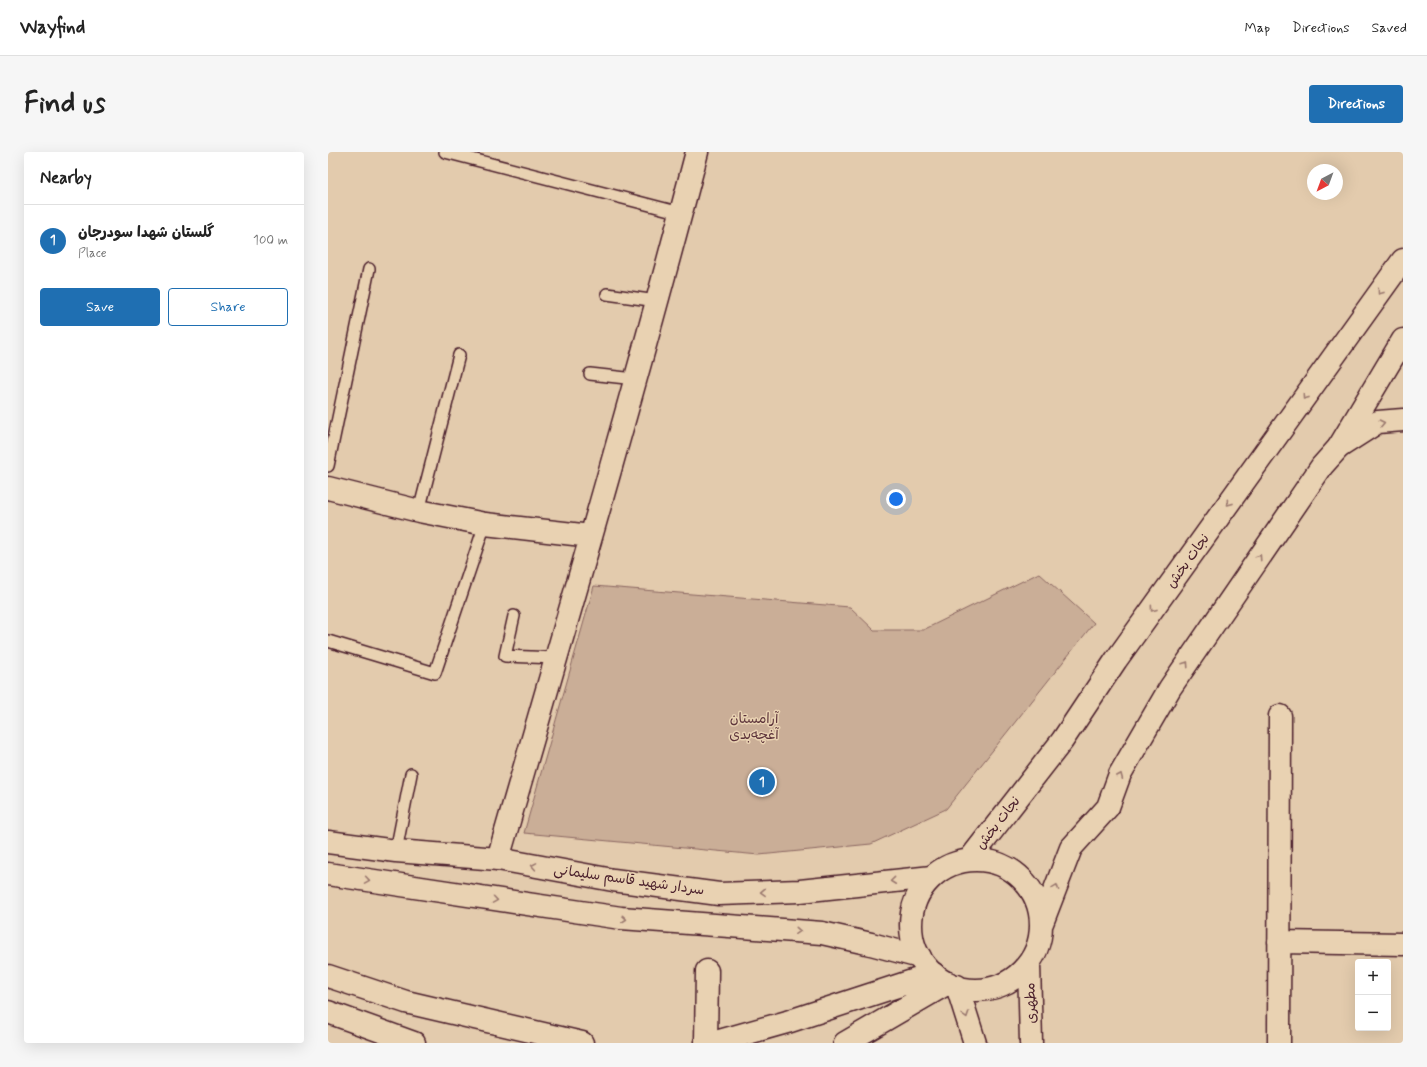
<!DOCTYPE html>
<html lang="en">
<head>
<meta charset="utf-8">
<style>
  body { margin:0; font-family:Mynerve,"Playpen Sans Arabic",sans-serif; background:#f6f6f6; color:#222 }
  .controls { position:absolute; right:12px; bottom:12px; display:grid; overflow:hidden; border-radius:4px; box-shadow:0 4px 16px #0002 }
  .controls button { width:36px; height:36px; display:grid; place-items:center; padding:0; border:0; border-bottom:1px solid #e0e0e0; background:#fff; color:#222; font:20px sans-serif }
  .compass { position:absolute; left:979px; top:12px; width:36px; height:36px; border-radius:50%; background:#fff; box-shadow:0 4px 16px #0002; rotate:221deg }
  .you { position:absolute; left:568px; top:347px; width:14px; height:14px; margin:-10px; border:3px solid #fff; border-radius:50%; background:#1a73e8; box-shadow:0 0 0 6px #1a73e833 }
  .badge { display:grid; place-items:center; width:26px; height:26px; border-radius:50%; background:#1f6fb2; color:#fff; font-size:13px; font-weight:700 }
  .pin { position:absolute; translate:-50% -50%; border:2px solid #fff; box-shadow:0 1px 4px #0006 }
  .list { margin:0; padding:0; list-style:none }
  h2 { display:flex; justify-content:space-between; align-items:center; height:52px; margin:0; padding:0 16px; font-size:17px }
  h2 small { font-size:13px; font-weight:400; color:#767676 }
  .list li { display:grid; grid-template-columns:26px 1fr auto; gap:12px; align-items:center; box-sizing:border-box; height:72px; padding:0 16px; border-top:1px solid #e0e0e0 }
  .list b { display:block; font-size:15px; white-space:nowrap }
  .list p { margin:0; font-size:13px; white-space:nowrap; color:#767676 }
  .list em { font-size:13px; font-style:normal; color:#767676 }
  .actions { display:flex; gap:8px; padding:12px 16px }
  .actions a { flex:1; padding:9px 0; border:1px solid #1f6fb2; border-radius:4px; text-align:center; font-size:14px; color:#1f6fb2 }
  .actions .main { background:#1f6fb2; color:#fff }
  .map { position:relative; flex:none; width:1075px; height:891px; overflow:hidden; border-radius:4px }
  header { display:flex; align-items:center; gap:24px; box-sizing:border-box; height:56px; padding:0 20px; background:#fff; border-bottom:1px solid #e0e0e0 }
  header strong { font-size:19px }
  nav { display:flex; gap:22px; margin-inline-start:auto; font-size:14px }
  .intro { display:flex; align-items:center; justify-content:space-between; box-sizing:border-box; height:96px; padding:0 24px }
  h1 { margin:0; font-size:28px }
  .button { padding:10px 18px; border-radius:4px; background:#1f6fb2; color:#fff; font-size:14px; font-weight:700 }
  main { display:flex; gap:24px; padding:0 24px }
  aside { flex:1; background:#fff; border-radius:4px; box-shadow:0 4px 16px #0002 }
  .map>svg:first-child { display:block }
  .green { fill:#caae97; stroke:#8a6661 }
  .lines { fill:none; stroke-linecap:round; stroke-linejoin:round }
  .service-casing { stroke:#4a1f2b; stroke-width:14 }
  .minor-casing { stroke:#4a1f2b; stroke-width:25 }
  .tertiary-casing { stroke:#4a1f2b; stroke-width:25 }
  .secondary-casing { stroke:#4a1f2b; stroke-width:25 }
  .service { stroke:#e9d2b2; stroke-width:11 }
  .minor { stroke:#e9d2b2; stroke-width:22 }
  .tertiary { stroke:#e9d2b2; stroke-width:22 }
  .secondary { stroke:#e9d2b2; stroke-width:22 }
  .oneway { stroke:#9a786e }
  .labels { text-anchor:middle; dominant-baseline:central; stroke-width:3; stroke-linejoin:round; paint-order:stroke }
  .street-label { font-size:14px; fill:#4a1f2b; stroke:#e9d2b2 }
  .park-label { font-size:14px; fill:#5d343b; stroke:#e9d2b2 }
</style>
</head>
<body>
<header>
<strong>Wayfind</strong>
<nav><a>Map</a><a>Directions</a><a>Saved</a></nav>
</header>
<div class="intro"><h1>Find us</h1><a class="button">Directions</a></div>
<main>
<aside>
<h2>Nearby<small></small></h2>
<ul class="list">
<li><span class="badge">1</span><div><b>گلستان شهدا سودرجان</b><p>Place</p></div><em>100 m</em></li>
</ul>
<div class="actions"><a class="main">Save</a><a>Share</a></div>
</aside>
<div class="map">
<svg width="1075" height="891" viewBox="0 0 1075 891">
  <rect width="100%" height="100%" fill="#e3cbad"/>
  <filter id="ink" filterUnits="userSpaceOnUse"><feTurbulence type="fractalNoise" baseFrequency=".025" numOctaves="2"/><feDisplacementMap in="SourceGraphic" scale="8" xChannelSelector="R" yChannelSelector="G"/><feConvolveMatrix kernelMatrix="1 2 1 2 8 2 1 2 1" color-interpolation-filters="sRGB"/></filter>
  <g filter="url(#ink)">
    <path class="green" d="M711,421l55,50 -148,186 -75,35 -112,11 -235,-22 70,-247 256,21 24,23h49z"/>
    <g class="lines">
      <g class="service-casing">
        <path id="service" d="M117,0l236,61
          M279,142l50,7
          M262,222l45,5
          M0,314l41,-197
          M91,359l40,-156
          M186,464l-9,40 51,2
          M0,489l107,32 50,-149
          M68,699l15,-77"/>
      </g>
      <g class="minor-casing">
        <path id="minor" d="M0,336l91,23 66,13 106,12
          M170,707c68,-235 137,-470 199,-707
          M951,790l124,2
          M0,824l78,26 176,41
          M0,860l86,31
          M378,891l1,-72
          M384,891l75,-21 147,-48
          M517,891l103,-60
          M951,891l1,-327"/>
      </g>
      <g class="tertiary-casing">
        <path id="tertiary" d="M1011,295l39,-25 25,-2
          M0,690l68,9 102,8 115,21 106,14 81,-3 132,-14
          M0,722l293,44 201,15 49,11 49,13"/>
      </g>
      <g class="secondary-casing">
        <path id="secondary" d="M642,707l92,-118 54,-81 287,-400
          M583 773a65 65 0 1 1 130 0a65 65 0 1 1-130 0Z
          M714,771l29,-75 37,-41 12,-33 50,-86 152,-222 17,-19 64,-107
          M701,811l2,80
          M629,834l18,57"/>
      </g>
      <use href="#service" class="service"/>
      <use href="#minor" class="minor"/>
      <use href="#tertiary" class="tertiary"/>
      <use href="#secondary" class="secondary"/>
    </g>
    <defs><path id="oneway-chevron" d="M-2-3.5L2.5 0L-2 3.5" fill="none" stroke-width="1.6" stroke-linecap="round" stroke-linejoin="round"/></defs>
    <g class="oneway">
      <use href="#oneway-chevron" transform="translate(1052 140) rotate(126)"/>
      <use href="#oneway-chevron" transform="translate(977 245) rotate(126)"/>
      <use href="#oneway-chevron" transform="translate(1054 271) rotate(-13)"/>
      <use href="#oneway-chevron" transform="translate(901 351) rotate(126)"/>
      <use href="#oneway-chevron" transform="translate(931 405) rotate(-56)"/>
      <use href="#oneway-chevron" transform="translate(825 457) rotate(126)"/>
      <use href="#oneway-chevron" transform="translate(858 512) rotate(-56)"/>
      <use href="#oneway-chevron" transform="translate(792 624) rotate(-67)"/>
      <use href="#oneway-chevron" transform="translate(206 714) rotate(-170)"/>
      <use href="#oneway-chevron" transform="translate(39 728) rotate(9)"/>
      <use href="#oneway-chevron" transform="translate(565 729) rotate(174)"/>
      <use href="#oneway-chevron" transform="translate(728 735) rotate(-69)"/>
      <use href="#oneway-chevron" transform="translate(435 740) rotate(178)"/>
      <use href="#oneway-chevron" transform="translate(167 748) rotate(9)"/>
      <use href="#oneway-chevron" transform="translate(296 767) rotate(5)"/>
      <use href="#oneway-chevron" transform="translate(470 779) rotate(4)"/>
      <use href="#oneway-chevron" transform="translate(638 863) rotate(72)"/>
    </g>
  </g>
  <g class="labels">
    <g class="street-label">
      <text transform="translate(860 409) rotate(-54)">نجات بخش</text>
      <text transform="translate(670 671) rotate(-52)">نجات بخش</text>
      <text transform="translate(301 728) rotate(8)">سردار شهید قاسم سلیمانی</text>
      <text transform="translate(703 851) rotate(-92)">مطهری</text>
    </g>
    <g class="park-label">
      <text x="426" y="567">آرامستان<tspan x="426" dy="16">آغچه‌بدی</tspan></text>
    </g>
  </g>
</svg>
<div class="controls">
<button>+</button>
<button>−</button>
</div>
<svg class="compass" viewBox="-18 -18 36 36"><path d="M0-13l5 13h-10z" fill="#e53935"/><path d="M0 13l5-13h-10z" fill="#767676"/></svg>
<div class="you"></div>
<div class="pin badge" style="left:434px;top:630px">1</div>
</div>
</main>
</body>
</html>
